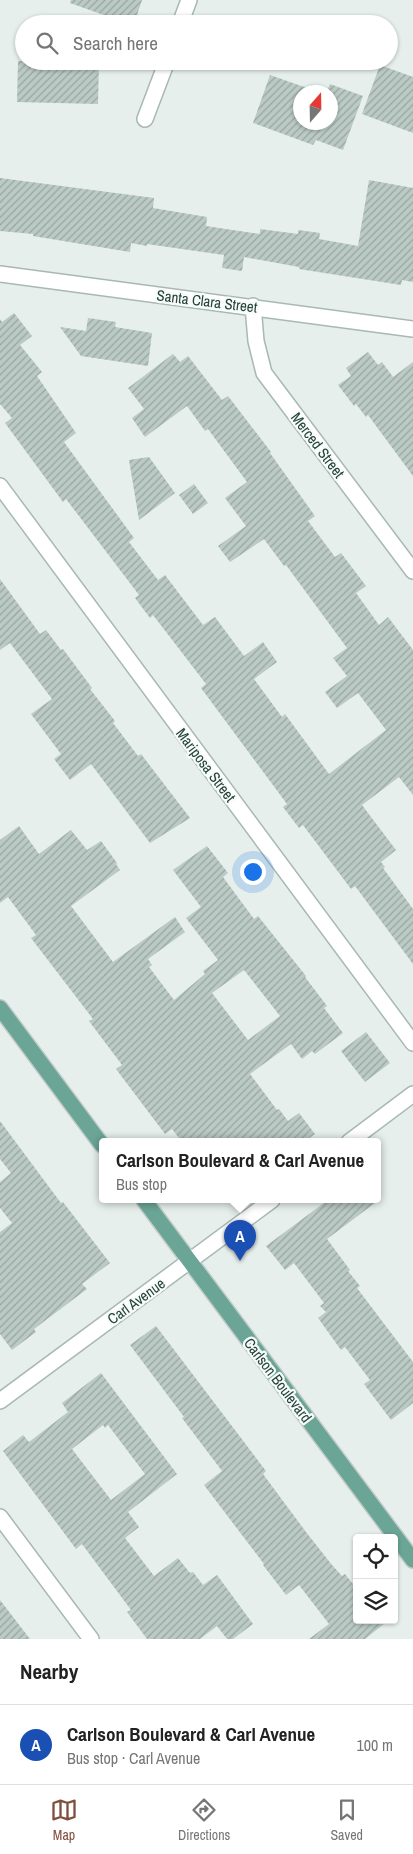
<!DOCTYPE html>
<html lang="en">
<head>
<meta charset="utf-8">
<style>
  body { margin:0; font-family:"Archivo Narrow",sans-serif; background:#f2f2f2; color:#222 }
  .controls { position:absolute; right:15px; bottom:15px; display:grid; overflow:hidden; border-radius:5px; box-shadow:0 1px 4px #0004 }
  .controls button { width:45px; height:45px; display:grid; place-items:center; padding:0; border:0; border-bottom:1px solid #e0e0e0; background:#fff; color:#222; font:25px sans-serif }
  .compass { position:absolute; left:293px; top:85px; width:45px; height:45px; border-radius:50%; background:#fff; box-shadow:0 1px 4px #0004; rotate:20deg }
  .you { position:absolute; left:252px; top:871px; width:18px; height:18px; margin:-12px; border:4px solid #fff; border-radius:50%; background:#1a73e8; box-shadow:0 0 0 8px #1a73e833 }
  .badge { display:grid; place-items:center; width:32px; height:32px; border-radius:50%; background:#804e3d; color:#fff; font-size:16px; font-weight:700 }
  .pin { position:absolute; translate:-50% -41px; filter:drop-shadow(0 1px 2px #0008) }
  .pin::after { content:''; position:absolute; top:26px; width:18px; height:15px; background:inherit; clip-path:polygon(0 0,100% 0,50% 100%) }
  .popup { position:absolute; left:99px; top:1138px; width:282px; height:65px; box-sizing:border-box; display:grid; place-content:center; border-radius:5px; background:#fff; filter:drop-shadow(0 1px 4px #0005); font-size:16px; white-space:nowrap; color:#767676 }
  .popup b { font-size:19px; color:#222 }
  .popup::after { content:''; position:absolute; left:50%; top:100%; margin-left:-10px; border:10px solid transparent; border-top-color:#fff }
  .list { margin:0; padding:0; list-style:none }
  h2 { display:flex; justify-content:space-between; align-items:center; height:65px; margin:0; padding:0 20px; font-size:21px }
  h2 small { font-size:16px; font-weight:400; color:#767676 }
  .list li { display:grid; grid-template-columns:32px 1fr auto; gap:15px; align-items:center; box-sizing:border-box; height:80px; padding:0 20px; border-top:1px solid #e0e0e0 }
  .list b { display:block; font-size:19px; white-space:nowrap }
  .list p { margin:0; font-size:16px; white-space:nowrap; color:#767676 }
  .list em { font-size:16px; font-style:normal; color:#767676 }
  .icon { flex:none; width:28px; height:28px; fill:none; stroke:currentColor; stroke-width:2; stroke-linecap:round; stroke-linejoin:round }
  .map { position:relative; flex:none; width:413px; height:1639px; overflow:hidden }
  .search { position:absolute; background:#fff; box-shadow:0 1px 4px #0004; left:15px; right:15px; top:15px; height:55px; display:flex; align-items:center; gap:12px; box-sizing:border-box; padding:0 18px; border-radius:28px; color:#767676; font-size:19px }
  .sheet { height:145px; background:#fff }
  nav { display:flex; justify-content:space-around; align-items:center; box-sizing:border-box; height:70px; border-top:1px solid #e0e0e0; background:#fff; font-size:14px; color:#767676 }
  nav a { display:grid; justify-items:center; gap:2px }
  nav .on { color:#804e3d }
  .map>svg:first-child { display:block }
  .building { fill:url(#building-hatch); fill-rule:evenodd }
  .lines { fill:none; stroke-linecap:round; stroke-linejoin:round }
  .minor-casing { stroke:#a8b8b2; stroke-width:18 }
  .major-casing { stroke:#c2cac8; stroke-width:18 }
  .minor { stroke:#fff; stroke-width:15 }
  .major { stroke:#6aa596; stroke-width:15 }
  .labels { text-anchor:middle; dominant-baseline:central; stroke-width:4.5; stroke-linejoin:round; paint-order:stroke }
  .street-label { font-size:15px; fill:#24423a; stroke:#f7fbf9 }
</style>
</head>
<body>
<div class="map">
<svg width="413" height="1639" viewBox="0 0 413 1639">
  <defs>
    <pattern id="building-hatch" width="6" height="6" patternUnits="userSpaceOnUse" patternTransform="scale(1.25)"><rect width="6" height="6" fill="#bbcac4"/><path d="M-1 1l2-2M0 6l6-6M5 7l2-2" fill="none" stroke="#98a6a0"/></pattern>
  </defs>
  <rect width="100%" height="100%" fill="#e6efeb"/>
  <path class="building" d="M71,0h71l-8,24h-5l-59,-21z
    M18,61h81l-1,43 -81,-2z
    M380,65l33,12v56l-51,-19z
    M270,75l40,14 1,-4 16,6 3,-7 33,12 -20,54 -27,-10 -3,5 -60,-22zM300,92h30v30h-30z
    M0,178l154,20 -1,10 54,9 -1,9 54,8v-5l38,5v-4l22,3 -1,6 39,7 11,-66 44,8v94l-11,-2 -1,5 -102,-16v-2l-55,-10 -2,14 -20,-3 2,-13 -77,-11v2l-16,-3 -1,9 -97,-16v-2l-33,-3z
    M14,313l18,23 -12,9 22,27 -5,4 39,57 -12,9 70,96 -5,4 29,38 7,-5 38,50 12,-8 29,39 19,-14 14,20 -23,17 28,38 3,-3 44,60 57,-44 -28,-37 -21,15 -12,-16 22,-16 -14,-18 14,-10 -61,-83 -2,1 -20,-27 -34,23 -12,-16 28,-20 -21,-28 22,-16 -39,-53 -3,2 -18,-25 -42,31 -13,-19 12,-9 -16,-21 45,-34 7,8 8,-6 34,44 6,-4 43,56 -1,1 45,63 -7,5 27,36 6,-4 25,33 -10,7 23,32 9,-8 25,33v145l-14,-18 -37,28 34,45 -15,12 4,5 -2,1 30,41v55l-58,-78 -4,3 -48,-64 -4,3 -16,-21 4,-3 -86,-116 5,-4 -53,-69 -3,3 -15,-20 4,-3 -73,-96 -3,3 -58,-79 7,-5 -12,-14v-85l2,3z
    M88,318l28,4 -1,5 37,6 -4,33 -67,-10 -21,-29 26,4z
    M368,352l10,13 4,-3 11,15 20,-15v114l-45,-61 -2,2 -10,-13 -2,2 -16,-21 13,-9 -5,-8z
    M149,457l26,36 -36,27 -10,-60z
    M194,484l14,19 -15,11 -14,-19z
    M0,579l40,55 6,-4 15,20 2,-1 29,39 -2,1 25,32 -2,2 25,33 3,-2 49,64 -40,25 -59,-79 -21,16 -16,-21 7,-5 -30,-40 21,-15 -42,-56 -10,7z
    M19,826l20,28 32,-24 16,20 14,-9 16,22 -1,1 4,6 -49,36 42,56 62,-45 10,15 -37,27 4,6 -3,2 25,33 31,-26 -2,-3 15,-11 -32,-42 15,-11 -28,-37 34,-24 21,27 -5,4 31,42 4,-3 48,60 -1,1 22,29 -3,2 19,25 -28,21 -3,-3 -10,8 -11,-15 -41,30 27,36 2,-1 9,12 11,-8 16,21 -11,8h-122l-10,-13 -7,5 -49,-65 6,-4 -33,-44 4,-2 -62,-81 5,-3 -28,-38 -8,6v-63zM244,970l36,46 -32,24 -36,-47z
    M366,1032l24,31 -25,19 -24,-31z
    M0,1121l61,82 2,-1 47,61 -28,21 5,5 -53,40 2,3 -24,18 -12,-16v-102l12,-9 -12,-15v-26l11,-9 -11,-14z
    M328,1200h51l-52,39 23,31 -2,1 12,15 -3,2 56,74v41l-22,17 -27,-36 6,-4 -25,-33 -4,3 -23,-32 8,-6 -6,-6 4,-3 -30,-40 -9,7 -19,-24z
    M156,1326l110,145 -3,3 43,58 26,33 10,11 3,-2 12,15v31h32l-24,19h-56l20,-15 -30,-39 -13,10 -23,-30 1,-1 -60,-79 18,-14 -40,-53 2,-1 -54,-72z
    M101,1373l76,101 -49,38 11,15 -14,11 29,38 24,-18 12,15 3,-1 10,13 14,-10 36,49 -20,15h-6l-10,-13 -17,13h-53l-20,-27 4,-2 -49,-66 -6,5 -73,-98 20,-16 6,7 39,-30 -6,-9zM103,1425l2,3 3,-3 37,49 -34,26 -39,-51z
    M0,1600l30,39h-30z"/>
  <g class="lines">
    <g class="minor-casing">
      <path id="minor" d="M180,24l9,-24
        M145,119l22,-58
        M0,274l413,55
        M253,306l3,35 8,32 149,198
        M0,486l413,557
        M349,1142l64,-48
        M0,1401l272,-201
        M0,1517l91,122"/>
    </g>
    <g class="major-casing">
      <path id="major" d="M0,1008l102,137
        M144,1200l269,360"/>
    </g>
    <use href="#minor" class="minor"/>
    <use href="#major" class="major"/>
  </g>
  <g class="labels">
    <g class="street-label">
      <text transform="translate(207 301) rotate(7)">Santa Clara Street</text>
      <text transform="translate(318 445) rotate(53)">Merced Street</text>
      <text transform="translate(206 765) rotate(53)">Mariposa Street</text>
      <text transform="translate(136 1301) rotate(-36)">Carl Avenue</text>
      <text transform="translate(278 1380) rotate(53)">Carlson Boulevard</text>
    </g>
  </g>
</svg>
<div class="controls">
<button><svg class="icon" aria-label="locate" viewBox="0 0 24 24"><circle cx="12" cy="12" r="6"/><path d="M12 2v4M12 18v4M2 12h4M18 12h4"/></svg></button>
<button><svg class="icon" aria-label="layers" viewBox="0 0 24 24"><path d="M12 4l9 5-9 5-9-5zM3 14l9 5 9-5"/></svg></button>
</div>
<svg class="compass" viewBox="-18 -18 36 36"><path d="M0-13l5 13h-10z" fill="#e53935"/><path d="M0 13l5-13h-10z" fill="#767676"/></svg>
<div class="you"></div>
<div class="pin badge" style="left:240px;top:1261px;background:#1a4fb4">A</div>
<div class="popup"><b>Carlson Boulevard &amp; Carl Avenue</b>Bus stop</div>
<div class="search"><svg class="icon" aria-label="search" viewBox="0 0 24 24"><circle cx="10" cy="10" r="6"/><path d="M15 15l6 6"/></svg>Search here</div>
</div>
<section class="sheet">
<h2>Nearby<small></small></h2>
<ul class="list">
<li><span class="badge" style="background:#1a4fb4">A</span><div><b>Carlson Boulevard &amp; Carl Avenue</b><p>Bus stop · Carl Avenue</p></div><em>100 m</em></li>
</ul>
</section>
<nav>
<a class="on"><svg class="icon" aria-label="map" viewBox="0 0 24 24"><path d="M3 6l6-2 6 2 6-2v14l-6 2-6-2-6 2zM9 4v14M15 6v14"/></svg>Map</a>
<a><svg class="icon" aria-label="directions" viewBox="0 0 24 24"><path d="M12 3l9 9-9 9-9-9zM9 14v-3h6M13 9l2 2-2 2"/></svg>Directions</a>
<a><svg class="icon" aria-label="saved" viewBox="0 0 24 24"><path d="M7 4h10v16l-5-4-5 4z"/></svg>Saved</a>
</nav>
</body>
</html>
